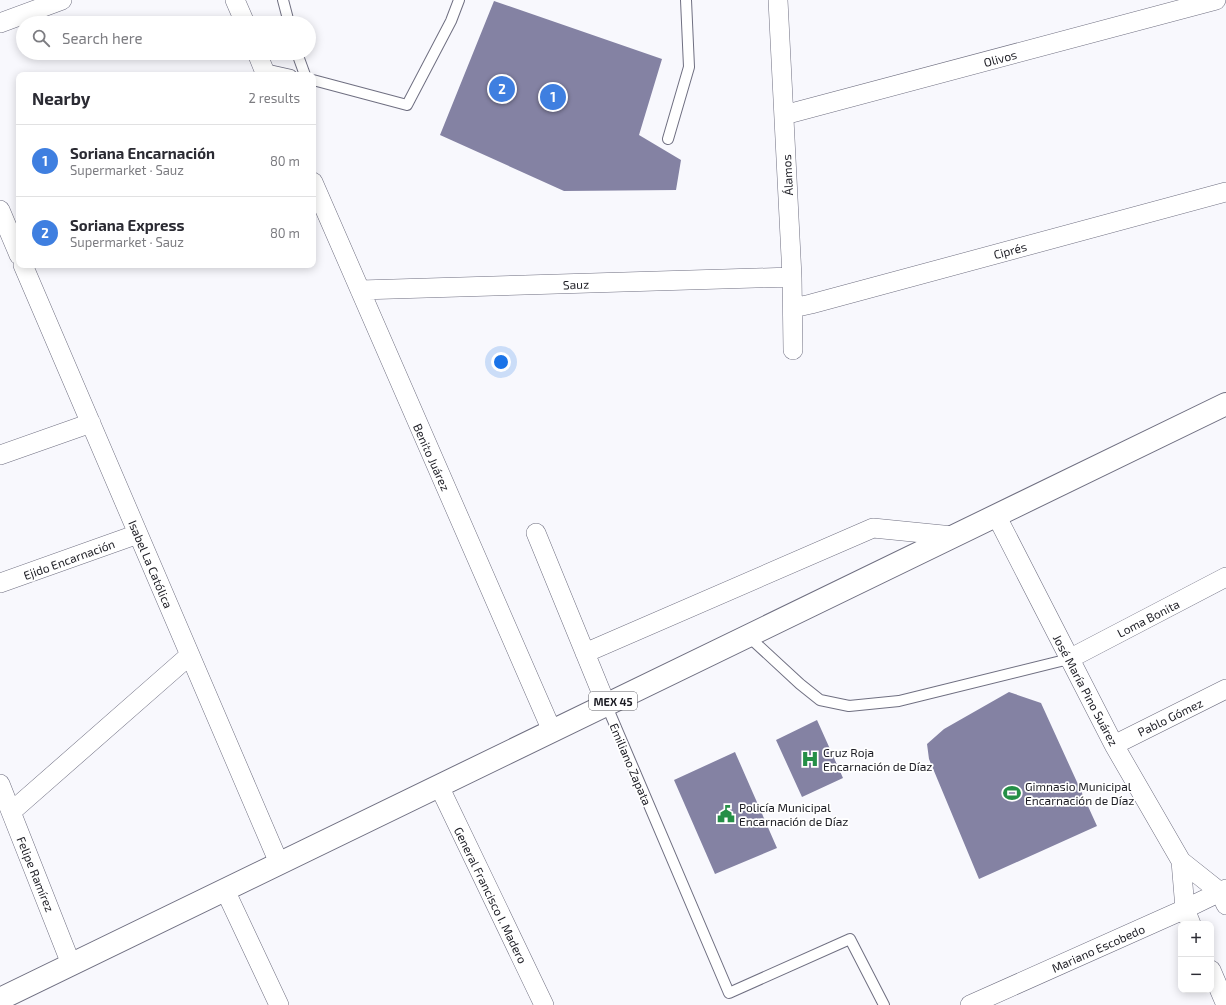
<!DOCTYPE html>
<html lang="en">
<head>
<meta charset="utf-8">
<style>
  body { margin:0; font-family:"Exo 2",sans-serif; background:#f7f7f7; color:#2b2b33 }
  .controls { position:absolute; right:12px; bottom:12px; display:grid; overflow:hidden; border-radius:8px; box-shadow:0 2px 10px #0003 }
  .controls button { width:36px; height:36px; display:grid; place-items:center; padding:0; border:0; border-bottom:1px solid #e1e1e2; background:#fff; color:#2b2b33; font:20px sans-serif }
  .you { position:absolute; left:501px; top:362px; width:14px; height:14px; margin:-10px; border:3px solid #fff; border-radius:50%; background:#1a73e8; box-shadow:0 0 0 6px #1a73e833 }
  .badge { display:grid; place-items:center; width:26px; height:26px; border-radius:50%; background:#2563eb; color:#fff; font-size:13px; font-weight:700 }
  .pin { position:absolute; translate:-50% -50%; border:2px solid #fff; box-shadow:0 1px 4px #0006 }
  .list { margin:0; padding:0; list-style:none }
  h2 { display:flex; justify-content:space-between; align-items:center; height:52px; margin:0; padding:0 16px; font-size:17px }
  h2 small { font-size:13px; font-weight:400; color:#7c7c81 }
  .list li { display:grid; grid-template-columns:26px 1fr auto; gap:12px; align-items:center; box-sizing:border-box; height:72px; padding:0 16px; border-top:1px solid #e1e1e2 }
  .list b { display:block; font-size:15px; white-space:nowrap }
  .list p { margin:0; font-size:13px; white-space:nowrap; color:#7c7c81 }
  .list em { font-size:13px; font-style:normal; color:#7c7c81 }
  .icon { flex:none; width:22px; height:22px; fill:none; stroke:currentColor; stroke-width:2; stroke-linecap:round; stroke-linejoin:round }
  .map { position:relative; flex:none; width:1226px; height:1005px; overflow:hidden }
  .search { position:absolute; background:#fff; box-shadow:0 2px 10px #0003; left:16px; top:16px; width:300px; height:44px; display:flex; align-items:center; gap:10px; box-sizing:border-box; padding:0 14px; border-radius:22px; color:#7c7c81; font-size:15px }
  .panel { position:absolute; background:#fff; box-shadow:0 2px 10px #0003; left:16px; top:72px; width:300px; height:196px; border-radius:8px }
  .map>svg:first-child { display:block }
  .building { fill:#8482a3 }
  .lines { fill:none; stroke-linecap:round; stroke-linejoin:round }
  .service-casing { stroke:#6f6f81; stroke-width:12 }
  .minor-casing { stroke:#6f6f81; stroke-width:20 }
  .primary-casing { stroke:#6f6f81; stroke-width:24 }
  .service { stroke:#fff; stroke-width:10 }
  .minor { stroke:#fff; stroke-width:19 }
  .primary { stroke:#fff; stroke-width:22 }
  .labels { text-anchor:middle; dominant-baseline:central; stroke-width:3.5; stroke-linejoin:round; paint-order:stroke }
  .shield { fill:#fff; stroke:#616166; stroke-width:1 }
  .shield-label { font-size:11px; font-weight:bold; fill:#1d1d24 }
  .street-label { font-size:12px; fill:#1d1d24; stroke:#fff }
  .poi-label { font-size:12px; fill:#1d1d24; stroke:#fff; text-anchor:start }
</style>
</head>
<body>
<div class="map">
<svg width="1226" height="1005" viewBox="0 0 1226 1005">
  <rect width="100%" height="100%" fill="#f8f8fd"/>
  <path class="building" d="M494,1l168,58 -23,76 42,25 -5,30 -112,1 -124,-56z
    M1009,692l32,11 56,123 -118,53 -50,-120 -2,-15 17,-15z
    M817,720l26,58 -41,19 -26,-57z
    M735,752l42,96 -62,26 -41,-94z"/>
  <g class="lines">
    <g class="service-casing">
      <path id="service" d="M283,0l6,23
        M297,53l8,22
        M264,69l27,6
        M313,80l94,25 44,-84 8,-21
        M668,139l21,-72 -3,-67
        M748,636l52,48 20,16 29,6 50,-5 170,-42
        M606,704l123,289 121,-54 34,66"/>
    </g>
    <g class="minor-casing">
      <path id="minor" d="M235,0l10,23
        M778,0l14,277 1,73
        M0,23l62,-23
        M257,53l9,22
        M784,115l432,-115
        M313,182l239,549
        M0,210l19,45
        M23,265l256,598
        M360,290l432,-13
        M793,308l18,-4 415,-112
        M0,455l91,-32
        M996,515l118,230 67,116 39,31 6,13
        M536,533l70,171
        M0,583l138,-49
        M585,653l288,-125 80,8
        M1069,659l157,-82
        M1114,745l112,-56
        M0,784l71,180
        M439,786l105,219
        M11,812l179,-157
        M1181,861l4,48 6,15
        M225,890l54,115
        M1211,970l15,35
        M970,1005l215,-96 41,-20"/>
    </g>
    <g class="primary-casing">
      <path id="primary" d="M0,999l1226,-595"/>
    </g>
    <use href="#service" class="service"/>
    <use href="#minor" class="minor"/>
    <use href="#primary" class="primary"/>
  </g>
  <defs>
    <g id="hospital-bare" transform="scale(1.38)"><path d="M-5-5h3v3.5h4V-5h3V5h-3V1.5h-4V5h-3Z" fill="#258f47" stroke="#fff" stroke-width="2.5" paint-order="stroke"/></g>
    <g id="stadium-bare" transform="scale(1.38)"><path d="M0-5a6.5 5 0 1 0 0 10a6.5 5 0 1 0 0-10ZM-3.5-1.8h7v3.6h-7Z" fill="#258f47" stroke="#fff" stroke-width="2.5" paint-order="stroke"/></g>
    <g id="civic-bare" transform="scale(1.38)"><path d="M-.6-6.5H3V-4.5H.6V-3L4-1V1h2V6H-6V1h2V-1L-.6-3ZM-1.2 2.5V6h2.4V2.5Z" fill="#258f47" stroke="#fff" stroke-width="2.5" paint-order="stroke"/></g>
  </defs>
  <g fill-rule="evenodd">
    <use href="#hospital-bare" x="810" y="759"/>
    <use href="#stadium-bare" x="1012" y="793"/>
    <use href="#civic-bare" x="726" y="814"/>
  </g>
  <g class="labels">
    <rect class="shield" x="589" y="692" width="48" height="18" rx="3"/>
    <g class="shield-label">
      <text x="613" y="701">MEX 45</text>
    </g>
    <g class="street-label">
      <text transform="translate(1000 58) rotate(-15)">Olivos</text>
      <text transform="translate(787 175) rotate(-93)">Álamos</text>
      <text transform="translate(1010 250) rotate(-15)">Ciprés</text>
      <text transform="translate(576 284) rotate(-2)">Sauz</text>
      <text transform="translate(432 457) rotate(66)">Benito Juárez</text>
      <text transform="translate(69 559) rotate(-20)">Ejido Encarnación</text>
      <text transform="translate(151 564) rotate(67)">Isabel La Católica</text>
      <text transform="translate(1148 618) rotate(-27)">Loma Bonita</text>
      <text transform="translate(1086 690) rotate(62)">José María Pino Suárez</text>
      <text transform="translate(1170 717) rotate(-26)">Pablo Gómez</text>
      <text transform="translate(631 764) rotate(67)">Emiliano Zapata</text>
      <text transform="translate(36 874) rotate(68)">Felipe Ramírez</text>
      <text transform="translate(491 895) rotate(64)">General Francisco I. Madero</text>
      <text transform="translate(1098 948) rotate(-24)">Mariano Escobedo</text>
    </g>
    <g class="poi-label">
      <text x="823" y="752">Cruz Roja<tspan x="823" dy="14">Encarnación de Díaz</tspan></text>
      <text x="1025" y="786">Gimnasio Municipal<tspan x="1025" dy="14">Encarnación de Díaz</tspan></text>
      <text x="739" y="807">Policía Municipal<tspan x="739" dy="14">Encarnación de Díaz</tspan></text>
    </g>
  </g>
</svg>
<div class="controls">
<button>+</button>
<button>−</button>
</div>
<div class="you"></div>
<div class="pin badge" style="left:553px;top:97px;background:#3f7fe0">1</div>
<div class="pin badge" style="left:502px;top:89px;background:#3f7fe0">2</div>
<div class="search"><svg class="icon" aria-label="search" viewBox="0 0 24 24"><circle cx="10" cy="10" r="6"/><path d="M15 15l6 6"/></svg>Search here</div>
<section class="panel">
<h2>Nearby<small>2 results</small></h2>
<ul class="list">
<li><span class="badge" style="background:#3f7fe0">1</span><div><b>Soriana Encarnación</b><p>Supermarket · Sauz</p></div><em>80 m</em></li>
<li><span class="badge" style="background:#3f7fe0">2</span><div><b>Soriana Express</b><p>Supermarket · Sauz</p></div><em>80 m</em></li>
</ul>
</section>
</div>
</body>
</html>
